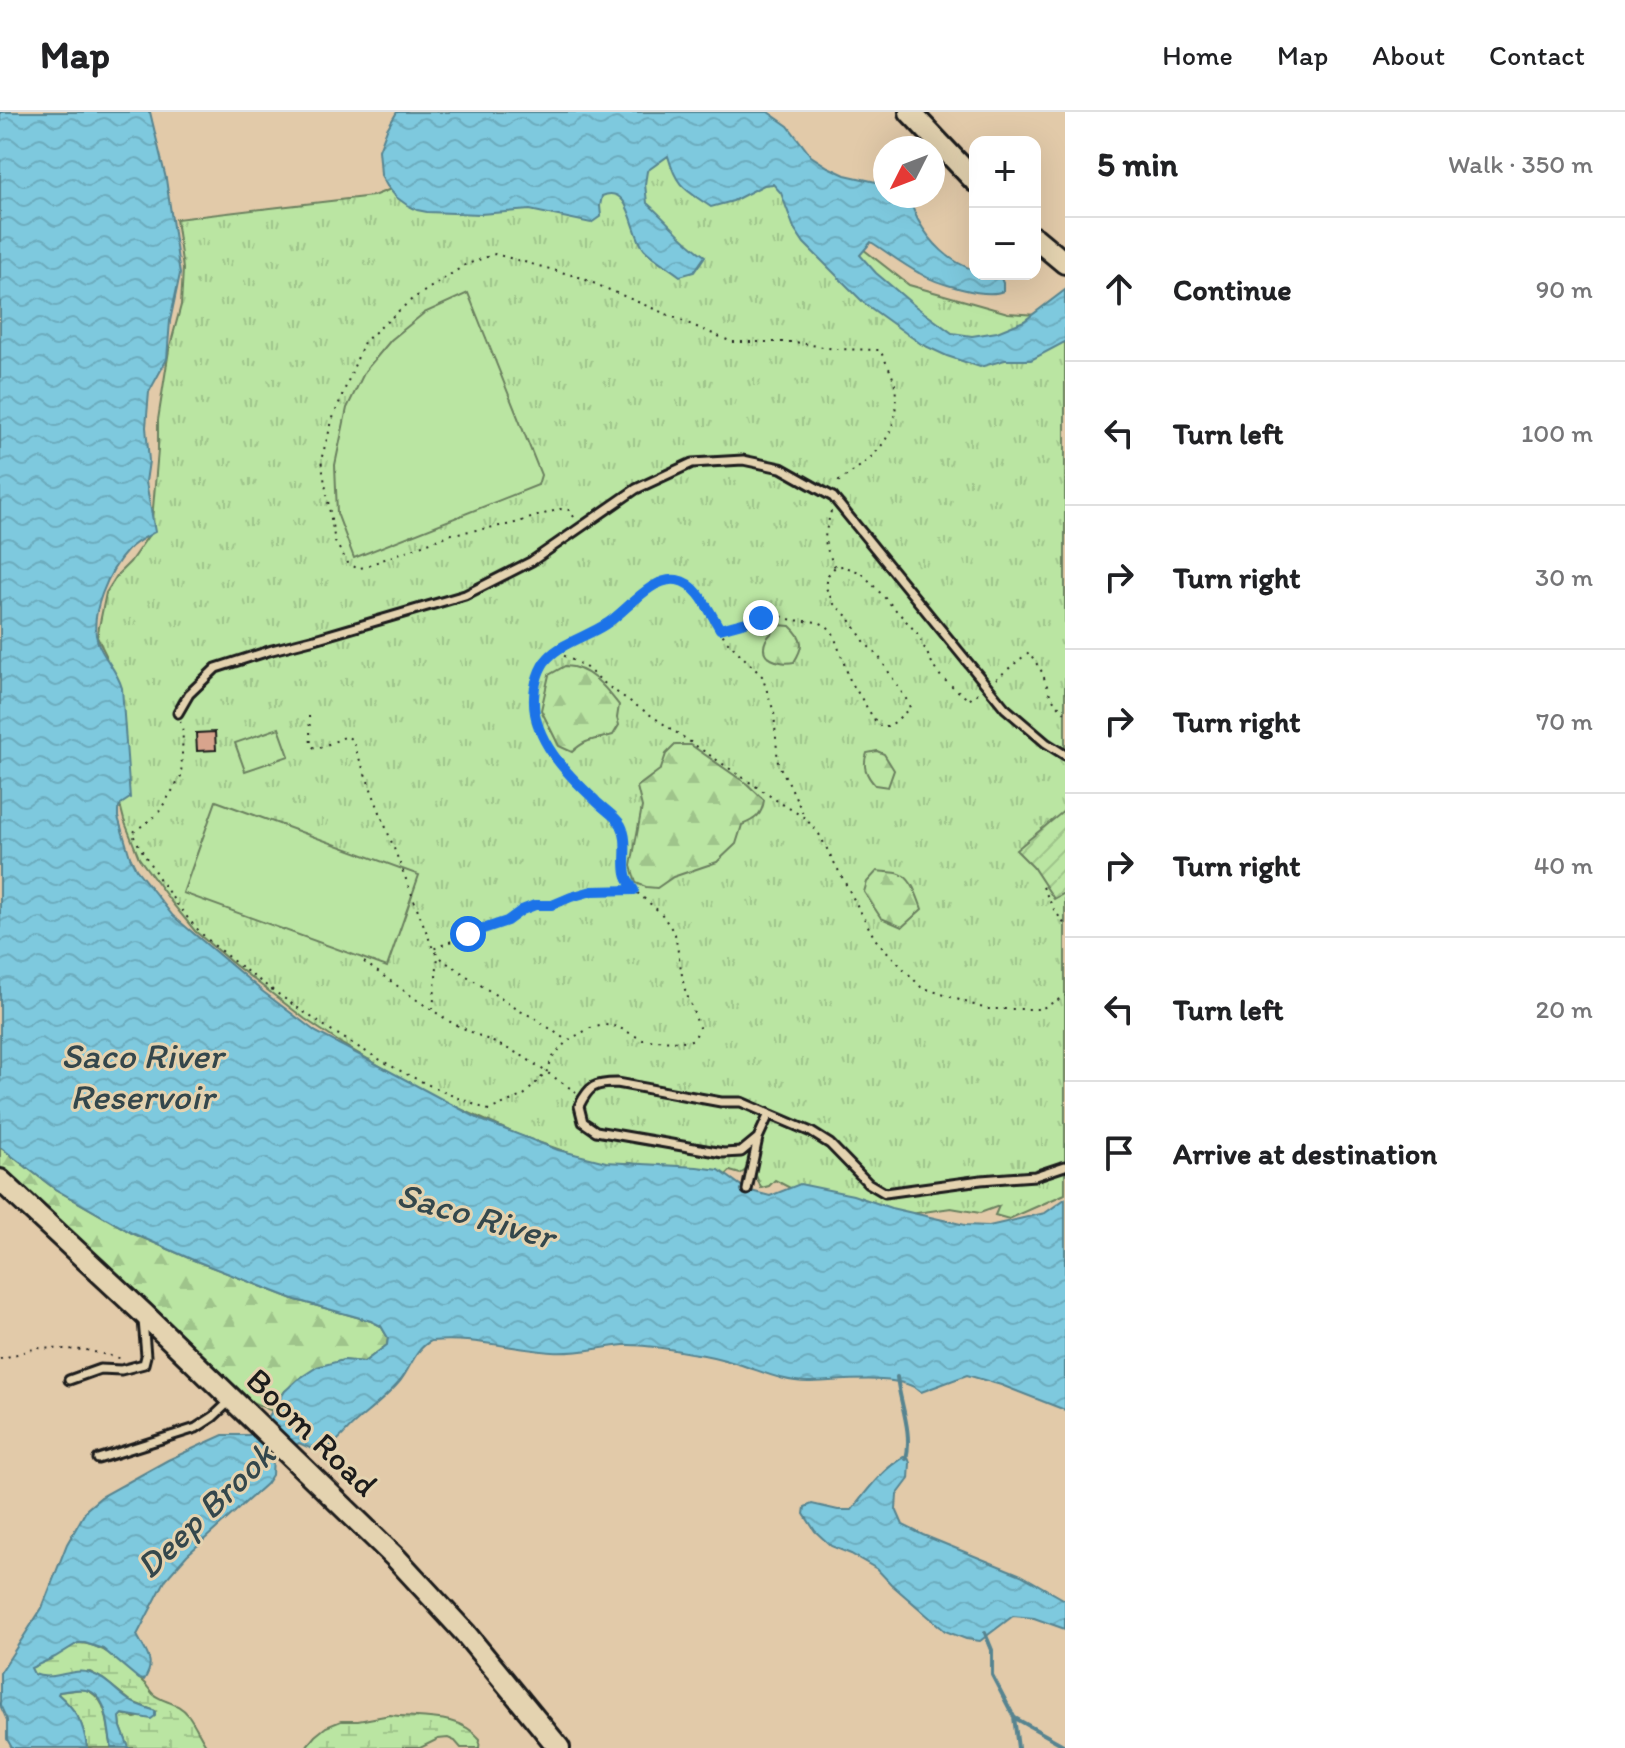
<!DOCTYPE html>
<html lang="en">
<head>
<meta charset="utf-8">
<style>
  body { margin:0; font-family:Itim,sans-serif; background:#f6f6f6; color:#202124 }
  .controls { position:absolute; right:24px; top:24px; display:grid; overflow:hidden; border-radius:16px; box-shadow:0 8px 32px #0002 }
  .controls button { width:72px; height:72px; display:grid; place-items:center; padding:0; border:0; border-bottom:2px solid #e0e0e0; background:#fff; color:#202124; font:40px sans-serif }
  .compass { position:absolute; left:873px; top:24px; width:72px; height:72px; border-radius:50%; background:#fff; box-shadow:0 8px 32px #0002; rotate:228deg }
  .stop { position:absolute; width:24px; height:24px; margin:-18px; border:6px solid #1a73e8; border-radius:50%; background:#fff }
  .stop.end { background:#1a73e8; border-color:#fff; box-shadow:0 2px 8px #0008 }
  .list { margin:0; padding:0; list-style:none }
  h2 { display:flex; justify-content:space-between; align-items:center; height:104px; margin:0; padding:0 32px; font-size:34px }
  h2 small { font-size:26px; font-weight:400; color:#757577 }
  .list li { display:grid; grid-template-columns:52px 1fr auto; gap:24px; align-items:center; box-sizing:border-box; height:144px; padding:0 32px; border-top:2px solid #e0e0e0 }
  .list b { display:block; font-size:30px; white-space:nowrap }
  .list em { font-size:26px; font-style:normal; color:#757577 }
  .icon { flex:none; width:44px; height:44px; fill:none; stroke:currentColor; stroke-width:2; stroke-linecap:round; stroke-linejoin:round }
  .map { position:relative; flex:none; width:1065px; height:1636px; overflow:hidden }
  header { display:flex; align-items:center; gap:48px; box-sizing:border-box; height:112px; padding:0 40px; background:#fff; border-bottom:2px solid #e0e0e0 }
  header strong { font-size:38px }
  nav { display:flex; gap:44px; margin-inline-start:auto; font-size:28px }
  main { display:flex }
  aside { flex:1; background:#fff }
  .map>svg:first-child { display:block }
  .grass { fill:url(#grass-tufts); stroke:#6b805f; stroke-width:2 }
  .forest { fill:url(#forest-firs); stroke:#6b805f; stroke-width:2 }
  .wetland { fill:url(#wetland-marsh); stroke:#6b805f; stroke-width:2 }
  .garden { fill:url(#garden-furrows); stroke:#6b805f; stroke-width:2 }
  .pitch { fill:#bae5a2; stroke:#6b805f; stroke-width:2 }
  .water { fill:url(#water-waves); stroke:#578490; stroke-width:2 }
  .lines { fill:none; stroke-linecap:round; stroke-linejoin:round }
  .stream { stroke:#578490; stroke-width:4 }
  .building { fill:#d8a48d; stroke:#1c1c1c; stroke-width:2 }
  .lane-casing { stroke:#1c1c1c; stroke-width:13 }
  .secondary-casing { stroke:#1c1c1c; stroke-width:26 }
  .path { stroke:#1c1c1c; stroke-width:2; stroke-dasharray:2 6; stroke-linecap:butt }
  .lane { stroke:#e4d3b0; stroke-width:7 }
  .secondary { stroke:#e4d3b0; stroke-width:20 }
  .route { stroke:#1a73e8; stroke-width:10 }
  .labels { text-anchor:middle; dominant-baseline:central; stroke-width:6; stroke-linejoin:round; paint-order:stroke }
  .street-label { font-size:34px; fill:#1c1c1c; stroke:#e4d3b0 }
  .water-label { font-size:36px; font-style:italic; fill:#34474c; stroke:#e4d3b0 }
</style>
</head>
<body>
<header>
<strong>Map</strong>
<nav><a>Home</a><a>Map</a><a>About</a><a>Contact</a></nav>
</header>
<main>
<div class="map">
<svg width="1065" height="1636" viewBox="0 0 1065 1636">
  <defs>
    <pattern id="grass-tufts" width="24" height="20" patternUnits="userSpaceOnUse" patternTransform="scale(2)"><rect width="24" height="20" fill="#bae5a2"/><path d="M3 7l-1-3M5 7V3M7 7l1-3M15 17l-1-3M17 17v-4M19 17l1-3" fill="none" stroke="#9fc48b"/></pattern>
    <pattern id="forest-firs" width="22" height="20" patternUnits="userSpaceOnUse" patternTransform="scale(2)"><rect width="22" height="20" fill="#bae5a2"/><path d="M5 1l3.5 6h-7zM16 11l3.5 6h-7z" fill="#9fc48b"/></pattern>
    <pattern id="wetland-marsh" width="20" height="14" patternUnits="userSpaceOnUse" patternTransform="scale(2)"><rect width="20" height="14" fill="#bae5a2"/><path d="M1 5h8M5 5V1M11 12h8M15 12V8" fill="none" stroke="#9fc48b"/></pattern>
    <pattern id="garden-furrows" width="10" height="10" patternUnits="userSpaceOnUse" patternTransform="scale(2)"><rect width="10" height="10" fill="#bae5a2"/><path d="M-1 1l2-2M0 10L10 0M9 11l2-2" fill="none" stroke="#9fc48b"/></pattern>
    <pattern id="water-waves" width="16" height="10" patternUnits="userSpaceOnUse" patternTransform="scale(2)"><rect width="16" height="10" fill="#7ec9de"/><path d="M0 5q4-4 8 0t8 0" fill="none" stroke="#6cacbe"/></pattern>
  </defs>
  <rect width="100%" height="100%" fill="#e2caa9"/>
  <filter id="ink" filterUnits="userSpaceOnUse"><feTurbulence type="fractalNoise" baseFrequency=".0125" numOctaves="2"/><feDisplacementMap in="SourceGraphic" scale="16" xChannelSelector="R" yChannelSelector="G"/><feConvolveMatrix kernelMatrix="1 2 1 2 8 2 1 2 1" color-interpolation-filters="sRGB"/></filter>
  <g filter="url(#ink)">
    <path class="grass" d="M507,32l221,4 85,62 96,75 99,28 57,4v877l-56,25 -14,-4 4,-9 -19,7 -29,-5 -48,7 -109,-25 -19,-10 -6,6 -8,2 -6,-15 -9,-3 -6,4 -10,-3 -4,4 -56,1 -39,-13h-24l-35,-9 -54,-19 -86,-39 -90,-52 -37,-25 -74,-57 -36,-31 -23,-28 -33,-45 -15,-38 -9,-35 -9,-130 -9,-18 9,-44 12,-19 12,-12 21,-30 7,-82v-30l11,-70 12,-45 2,-36 -7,-50 197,-23z"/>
    <path class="forest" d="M778,513l12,1c14,13 14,20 4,36 -13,3 -37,-3 -28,-22 3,-5 9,-10 12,-15z
      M565,554c25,1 40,21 54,39l-2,13 2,7 -6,10c-19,6 -25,2 -41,17l-13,-6 -18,-36 8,-35z
      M675,633h16l56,39 17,16c-2,15 -8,19 -22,25l-6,19 -19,18 -44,15 -16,11 -11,-1 -10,-4 -5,-17 11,-59 -5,-20 24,-18 5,-15z
      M877,639l7,3 10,16 -6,17 -13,-2c-9,-10 -13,-19 -8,-32z
      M877,759c6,1 13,1 20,2 15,3 20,23 25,36l-20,18 -21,-9 -17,-26 3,-10z
      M0,1035l55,42 77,44 59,26 105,41 75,21 10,5 7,12 -1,7 -23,17 -21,-2 -58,31 -13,20 -20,-9 -123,-117 -129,-118z"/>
    <path class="wetland" d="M78,1531c26,0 49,24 67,41 3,3 5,7 8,10 10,9 25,7 36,22 7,10 12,22 19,32h-79l-8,-21 -1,-10 2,-3 13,4 20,-7 -23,-9 -29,-23 -13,-7 -45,6 -7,-1 -6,-5 -1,-4c15,-9 31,-16 47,-25z
      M84,1577c26,9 22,36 28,59h-25c-3,-25 -11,-38 -29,-54l1,-2z
      M390,1603c30,4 69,-2 90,24l-1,9h-18l-6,-7 -7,-3 -10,1 -18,9h-115l10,-12 11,-9 15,-6h17z"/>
    <path class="garden" d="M1065,698v83l-11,6 -21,-32 -17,-17z"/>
    <path class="pitch" d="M468,181l73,182 -3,10 -184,73 -17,-45 -2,-48 12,-57 18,-37 26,-31 33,-27z
      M279,616l10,28 -44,15 -10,-28z
      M216,689l203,74 -32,92 -204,-74z"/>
    <path class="water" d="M0,0h150l16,67 14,95 -10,47 -3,38 -18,33 -3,35 3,34 -3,21 9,50c-9,5 -20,10 -27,18 -19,20 -40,65 -30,93 6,16 19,27 24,45l8,110 -9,6 -3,6v7l12,40 6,12 37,47 89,75 54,41 165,88 77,30 48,12 91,5 22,3 28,20 23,6 30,-12 53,11 38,13 74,17 24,1 56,-13 20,-14v211l-64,-25 -34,-10 -46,17c-19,-20 -87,-10 -113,-10 -25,0 -47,-11 -70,-18 -15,-5 -31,-9 -47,-11 -20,-4 -47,-9 -67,-8 -24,2 -47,9 -72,7 -40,-3 -80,-15 -121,-11 -16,8 -20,26 -30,39 -13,16 -30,29 -45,42 -11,9 -19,23 -34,28 -7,2 -16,-4 -23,-7l-26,14 -1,18 -6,9 -79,71 -21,24 -29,56c8,17 20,26 7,45l-5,-1 -36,-30 -18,-6h-7l-23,14 -24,11 3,6c19,8 38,-7 56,-1 17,5 27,20 42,29 7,4 16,6 23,9v5l-4,3 -28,-5 -3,3 1,10 8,21h-17c-5,-18 -2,-53 -26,-58 -8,-2 -18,1 -27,2l-1,2c18,16 26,29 29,54h-75l-5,-9v-19l-7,-15v-32l42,-65 25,-64 20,-35 14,-12 67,-37 55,-25h26l20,-19 16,-25 12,-11 20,-13 26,-7 21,2 23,-17 1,-7 -7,-12 -10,-5 -75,-21 -105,-41 -59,-26 -77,-44 -55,-42z
      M397,0h371l20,14 23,30 17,11 17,8 40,9v12h22c4,7 7,16 11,24 12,22 32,43 57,50v4l25,2 3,7v8c-17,8 -68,-8 -84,-18 -17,-9 -32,-21 -48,-31l-11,13 16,18 39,33 37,27 20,3 25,-4 27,-11 41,-31v52l-34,18h-26l-25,7 -33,-11 -26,-12 -57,-41 -60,-60 -10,-15 -13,-35 -8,-9 -9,1 -31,16 -22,6c-26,-18 -34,-19 -43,-51l-21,15 -2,13 2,19c21,18 34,37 58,53l-11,16 -14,4c-10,-8 -28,-18 -36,-27 -13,-15 -13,-66 -42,-53l-2,10 1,10 -10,7 -61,-13 -50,4 -53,-2 -10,-2 -10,-5 -11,-8 -9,-11 -6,-11 -1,-14 -1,-11 8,-21z
      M907,1343l3,8 -1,16 -12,16 -1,14 7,16 20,10 98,40 44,25v29l-31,-11 -21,-2 -33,25 -14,-2 -21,-8 -54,-47 -14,-15 -26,-15 -20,-8 -16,-15 -11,-17 1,-7 7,-3 26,6h14c15,-20 32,-43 55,-55z"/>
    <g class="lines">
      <path class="stream" d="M897,1265c3,27 16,55 9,82
        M985,1521l7,17v25l22,42 4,31
        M1015,1606l50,28"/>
    </g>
    <path class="building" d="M215,620l1,18 -19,1 -1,-18z"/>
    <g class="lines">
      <g class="lane-casing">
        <path id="lane" d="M178,601l11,-19 27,-26 56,-18 43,-11 150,-44 67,-34 104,-72 56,-26 51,-3 38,8 52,29 172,211 41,35 19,12
          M758,1026l-17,14 -18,1 -127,-22 -13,-9 -4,-16c10,-20 15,-23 38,-23l104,19h20l70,30 19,12 38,39 17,10 96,-13 54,-4 30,-10
          M747,1078l11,-52 11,-24
          M69,1268l31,-11 21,1 23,-6 2,-8 -3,-36
          M98,1347l98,-31 17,-11 17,-16"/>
      </g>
      <g class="secondary-casing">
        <path id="secondary" d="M910,0l65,69
          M1035,126l30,25
          M0,1068l143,133 253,245 69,75 94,115"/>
      </g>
      <path class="path" d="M831,399c-7,29 -10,27 4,56
        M574,405l-5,-7 -9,-1 -48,15 -60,10 -94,35 -10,-6 -13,-21 -14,-82 12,-42 31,-76 47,-42 54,-35 30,-11 84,23 153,65h63l39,7 46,1c5,11 13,24 15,35 6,51 -18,71 -56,96l-2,4
        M720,517l55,-15 17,6 26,2 9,4 6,7 17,47 24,39 8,9 8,-2 20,-18 -2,-6 -29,-45 -13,-13 -17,-26 -15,-14 -8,-16 2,-13 7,-8 8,-1 19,7 55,60 18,36 7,9 27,22 9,-7
        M557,540l27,14 25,21 170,115 26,16 14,16 56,105 46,48 65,22h55l24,-13
        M996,567l33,-27 13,20 9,25 14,16
        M309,604l2,30 6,3 30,-13 5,4 81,209 11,12 76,50 15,7 31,22
        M180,609l3,10 -2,46 -24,38 -25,18c19,34 43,73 70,101 22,21 48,40 72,57 66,48 139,92 215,119l35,-15 22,-22 7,-16 14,-16 23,-13 15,-3 13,2 25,13 46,1 6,-3 4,-11 -15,-40 -9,-53 -14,-21 -27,-23 -42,1 -21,6 -19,8h-17l-13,5 -15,11 -39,13 -35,15
        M1043,775l10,21 12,17
        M634,777l-8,-12 -2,-41 -4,-12 -48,-45 -25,-35 -9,-23 -4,-22 2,-18 9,-21 11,-9 51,-27 21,-17 11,-12 30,-16 12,1 12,8 9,12 24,40 36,36 12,36 4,52 11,19 16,35
        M364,850l53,38 35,23 69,32 55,37
        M433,897l5,-53
        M0,1247l37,-11 49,2 37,9"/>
      <use href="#lane" class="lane"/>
      <use href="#secondary" class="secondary"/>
    </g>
  </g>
  <g class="lines" filter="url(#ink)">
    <path class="route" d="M468,822l39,-13 15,-11 13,-5h17l19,-8 21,-6 42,-1c-3,-5 -7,-10 -8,-16 -3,-15 3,-34 -5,-49 -5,-9 -19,-17 -26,-25 -28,-26 -63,-61 -61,-102 0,-13 5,-31 14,-40 15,-16 40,-22 58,-34 20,-12 45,-48 71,-44 21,3 33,33 43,49l41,-11"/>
  </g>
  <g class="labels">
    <g class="street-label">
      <text transform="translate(312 1320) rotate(44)">Boom Road</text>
    </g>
    <g class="water-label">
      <text x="142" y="943">Saco River<tspan x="142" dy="41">Reservoir</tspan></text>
      <text transform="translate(476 1103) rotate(16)">Saco River</text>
      <text transform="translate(205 1398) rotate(-44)">Deep Brook</text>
    </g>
  </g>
</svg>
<div class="controls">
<button>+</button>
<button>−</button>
</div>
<svg class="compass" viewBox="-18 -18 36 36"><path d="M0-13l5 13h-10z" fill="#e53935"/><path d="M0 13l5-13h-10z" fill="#757577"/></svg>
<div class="stop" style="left:468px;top:822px"></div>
<div class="stop end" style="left:761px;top:506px"></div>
</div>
<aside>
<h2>5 min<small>Walk · 350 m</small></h2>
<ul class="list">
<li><svg class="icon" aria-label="ahead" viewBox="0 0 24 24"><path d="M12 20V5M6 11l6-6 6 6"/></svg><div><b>Continue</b></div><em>90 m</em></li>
<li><svg class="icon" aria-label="left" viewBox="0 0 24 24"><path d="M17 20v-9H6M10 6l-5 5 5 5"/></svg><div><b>Turn left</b></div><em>100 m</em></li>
<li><svg class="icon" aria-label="right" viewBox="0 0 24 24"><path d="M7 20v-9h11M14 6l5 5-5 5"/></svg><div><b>Turn right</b></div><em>30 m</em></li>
<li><svg class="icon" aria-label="right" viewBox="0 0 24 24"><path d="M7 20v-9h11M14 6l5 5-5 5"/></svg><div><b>Turn right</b></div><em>70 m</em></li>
<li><svg class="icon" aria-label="right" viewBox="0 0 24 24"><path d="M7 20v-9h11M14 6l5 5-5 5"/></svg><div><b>Turn right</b></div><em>40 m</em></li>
<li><svg class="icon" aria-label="left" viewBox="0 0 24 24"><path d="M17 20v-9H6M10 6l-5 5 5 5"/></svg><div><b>Turn left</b></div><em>20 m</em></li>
<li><svg class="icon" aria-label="arrive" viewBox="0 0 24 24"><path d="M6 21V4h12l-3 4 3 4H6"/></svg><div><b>Arrive at destination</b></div></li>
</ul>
</aside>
</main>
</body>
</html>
